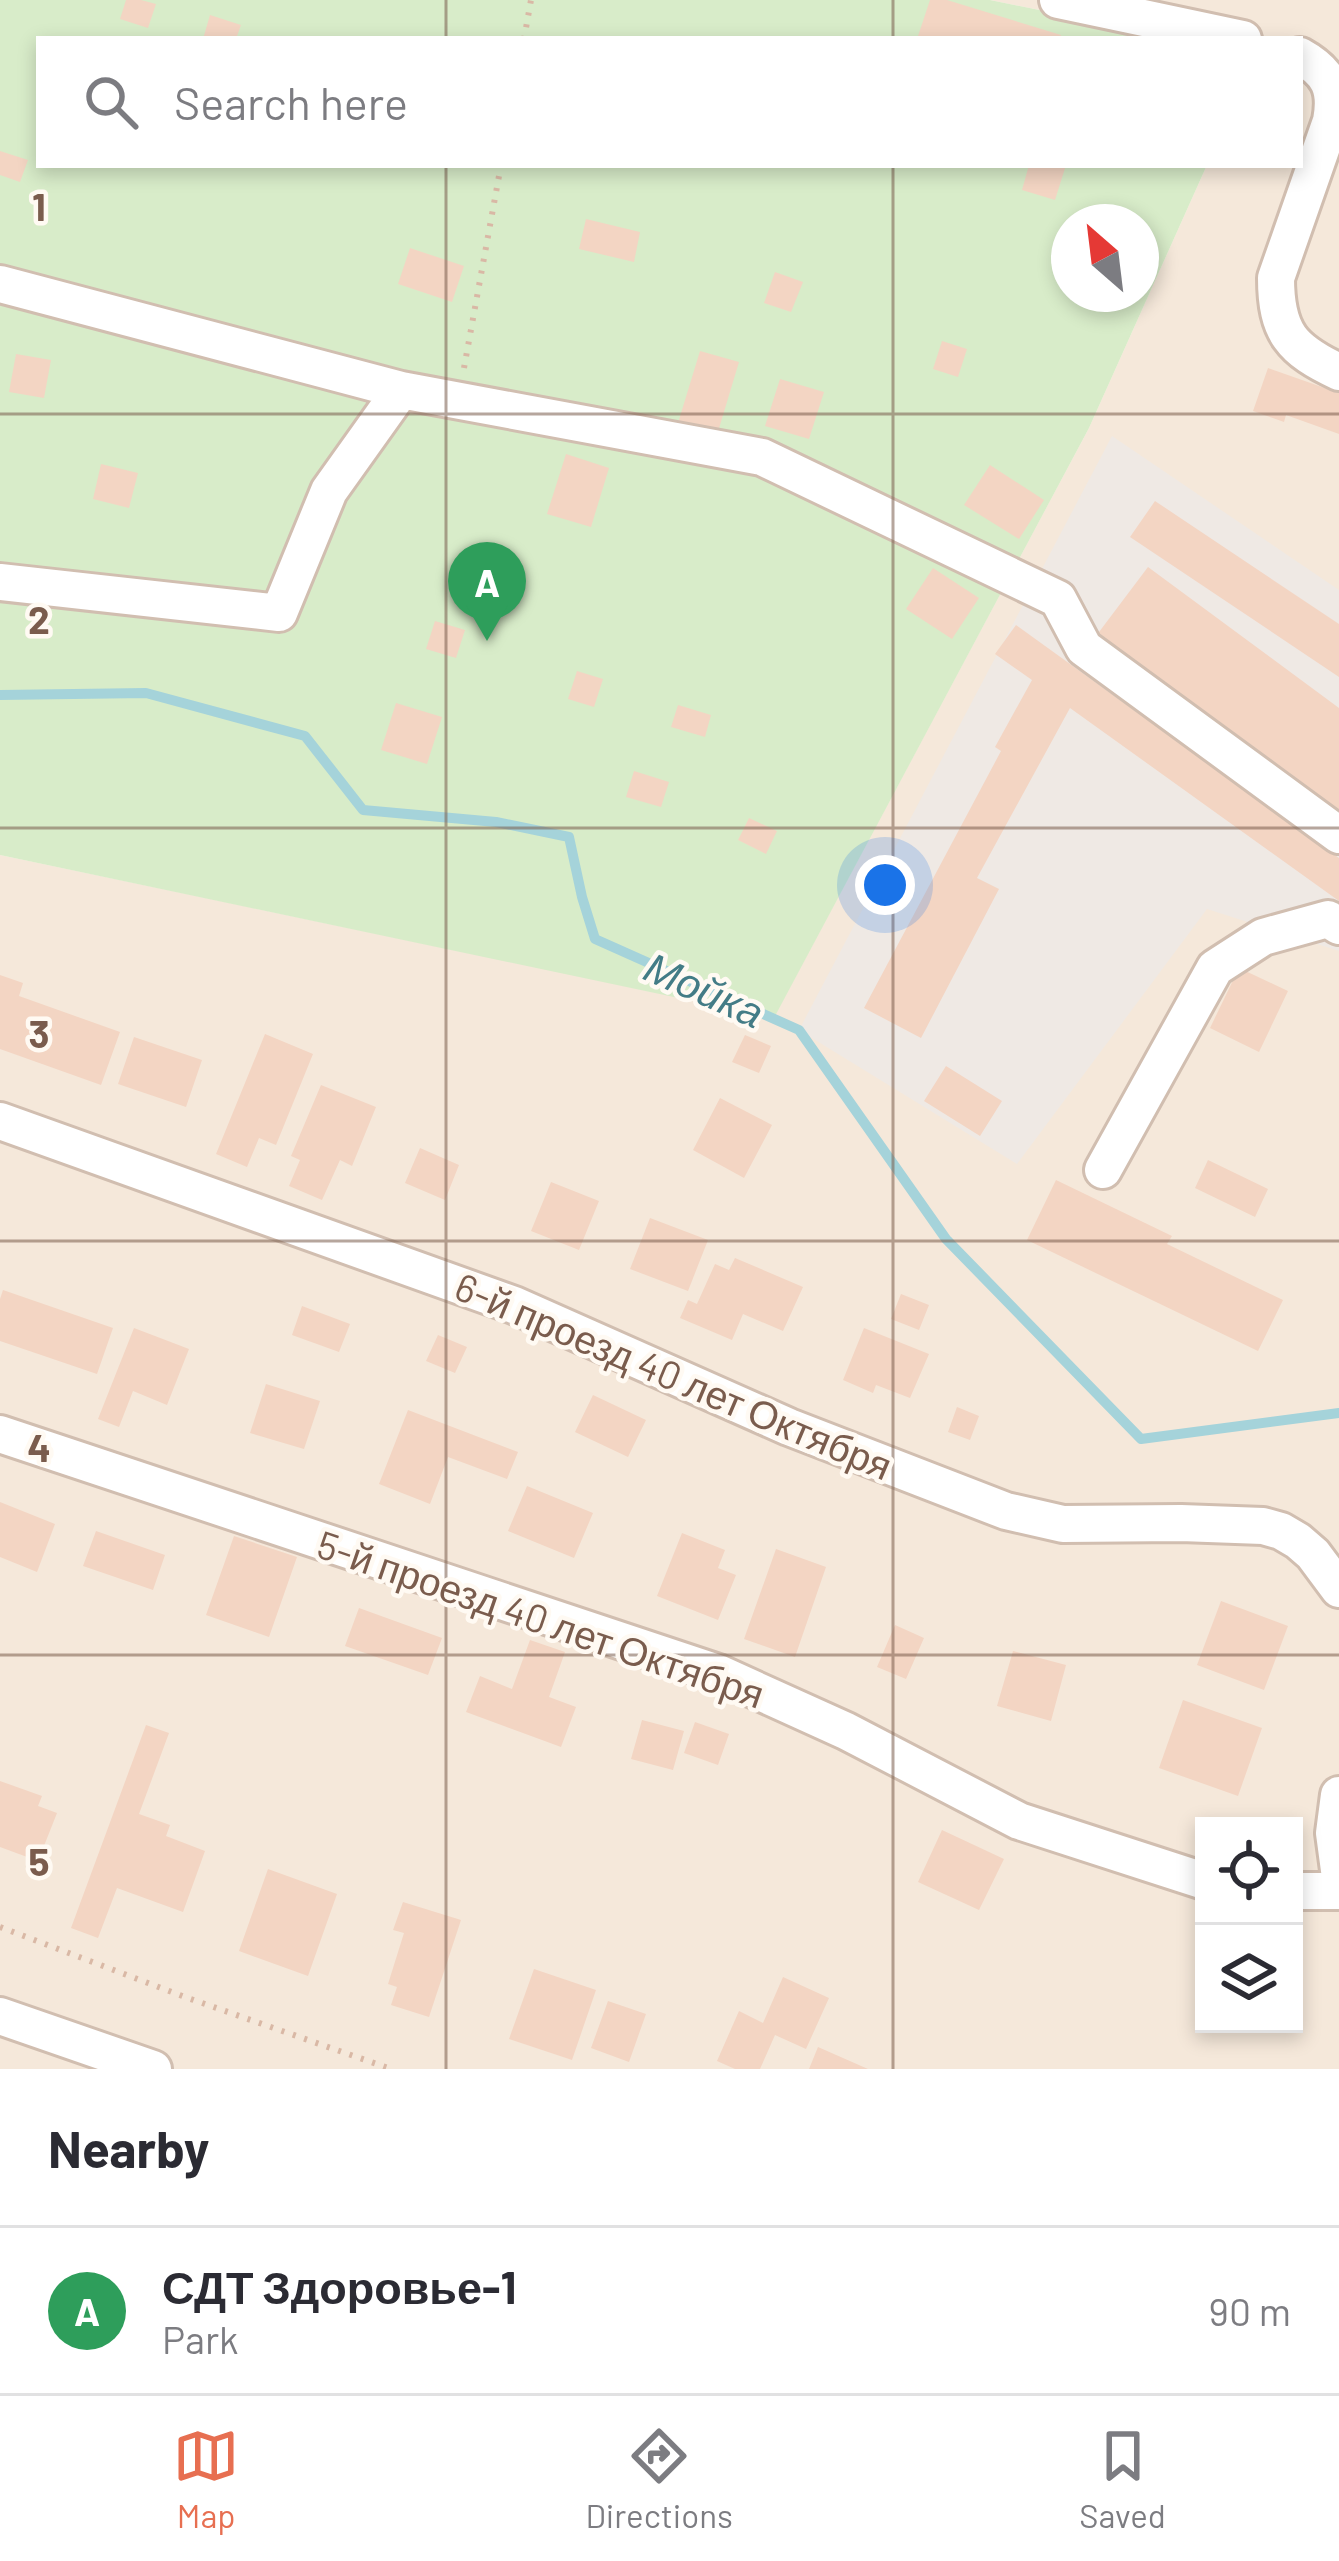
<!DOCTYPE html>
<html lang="en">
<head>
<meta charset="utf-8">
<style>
  body { margin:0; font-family:Barlow,sans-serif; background:#f2f2f3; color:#2b2b33 }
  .controls { position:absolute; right:36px; bottom:36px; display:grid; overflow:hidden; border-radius:0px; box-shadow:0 6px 18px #0003 }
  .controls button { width:108px; height:108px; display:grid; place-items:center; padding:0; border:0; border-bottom:3px solid #e1e1e2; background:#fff; color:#2b2b33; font:60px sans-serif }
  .compass { position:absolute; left:1051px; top:204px; width:108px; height:108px; border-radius:50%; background:#fff; box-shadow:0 6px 18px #0003; rotate:332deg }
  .you { position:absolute; left:885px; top:885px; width:42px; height:42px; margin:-30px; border:9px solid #fff; border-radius:50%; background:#1a73e8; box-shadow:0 0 0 18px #1a73e833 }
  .badge { display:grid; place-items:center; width:78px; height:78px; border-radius:50%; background:#e76f51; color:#fff; font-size:39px; font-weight:700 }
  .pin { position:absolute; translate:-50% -99px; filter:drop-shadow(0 3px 6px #0008) }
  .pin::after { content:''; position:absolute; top:63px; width:42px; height:36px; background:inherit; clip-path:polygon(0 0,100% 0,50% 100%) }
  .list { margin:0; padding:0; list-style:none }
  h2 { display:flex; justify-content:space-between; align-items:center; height:156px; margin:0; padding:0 48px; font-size:51px }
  h2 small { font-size:39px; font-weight:400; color:#7c7c81 }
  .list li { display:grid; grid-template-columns:78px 1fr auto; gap:36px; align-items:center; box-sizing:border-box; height:168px; padding:0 48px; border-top:3px solid #e1e1e2 }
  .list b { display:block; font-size:45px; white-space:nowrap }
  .list p { margin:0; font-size:39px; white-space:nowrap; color:#7c7c81 }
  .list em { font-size:39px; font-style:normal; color:#7c7c81 }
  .icon { flex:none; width:66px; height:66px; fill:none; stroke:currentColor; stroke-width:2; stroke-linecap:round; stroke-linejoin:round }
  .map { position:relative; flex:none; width:1339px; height:2069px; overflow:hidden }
  .search { position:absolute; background:#fff; box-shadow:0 6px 18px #0003; left:36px; right:36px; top:36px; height:132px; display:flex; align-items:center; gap:30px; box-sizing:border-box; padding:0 42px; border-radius:0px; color:#7c7c81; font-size:45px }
  .sheet { height:324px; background:#fff }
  nav { display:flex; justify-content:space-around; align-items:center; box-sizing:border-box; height:168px; border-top:3px solid #e1e1e2; background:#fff; font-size:33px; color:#7c7c81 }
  nav a { display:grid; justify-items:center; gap:6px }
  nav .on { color:#e76f51 }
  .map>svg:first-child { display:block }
  .residential { fill:#f5e8da; fill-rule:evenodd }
  .industrial { fill:#efe9e4 }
  .green { fill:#d8ecc9; fill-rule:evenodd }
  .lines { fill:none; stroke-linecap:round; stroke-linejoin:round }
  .stream { stroke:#a5d3da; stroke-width:10 }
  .building { fill:#f3d5c3 }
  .minor-casing { stroke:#d1beb0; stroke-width:42 }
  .path { stroke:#d9b8a5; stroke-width:6; stroke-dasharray:3 9; stroke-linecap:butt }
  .minor { stroke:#fff; stroke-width:36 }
  .grid { fill:none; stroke:#7a5c4d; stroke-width:3; stroke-opacity:0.55 }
  .labels { text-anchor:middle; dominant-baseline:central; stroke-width:9; stroke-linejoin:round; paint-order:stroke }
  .street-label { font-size:39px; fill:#7a5c4d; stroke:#fffaf3 }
  .water-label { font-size:42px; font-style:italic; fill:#437c86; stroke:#fffaf3 }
  .grid-label { font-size:39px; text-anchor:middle; font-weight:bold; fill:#7a5c4d; stroke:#fffaf3; stroke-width:9; stroke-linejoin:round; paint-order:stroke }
</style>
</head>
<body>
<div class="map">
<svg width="1339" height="2069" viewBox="0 0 1339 2069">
  <rect width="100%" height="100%" fill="#fdf6ec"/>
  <path class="residential" d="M990,0h349v2069h-1339v-1214l774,162 315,-589 118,-263h93v-126h-118zM1204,1826h90v198h-90z"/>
  <path class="industrial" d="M1112,436l227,154v361l-132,-42 -190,255 -218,-134z"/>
  <path class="green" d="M0,0h990l192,39h-1143v126h1168l-118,263 -315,590 -774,-163zM1069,222h72v72h-72z"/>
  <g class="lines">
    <path class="stream" d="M0,695l146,-2 159,43 58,74 133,12 73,15 13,60 13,42 204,91 147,209 195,200 198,-26"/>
  </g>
  <path class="building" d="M126,0h15l15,4 -8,24 -28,-9z
    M930,0h17l114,35 -1,4h-143z
    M210,15l31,10 -5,14h-33z
    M0,151l28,9 -8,22 -20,-7z
    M1029,165h37l-11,35 -33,-10z
    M586,219l54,13 -6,30 -55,-13z
    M410,248l54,18 -12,36 -54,-18z
    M775,272l28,10 -12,30 -27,-9z
    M942,341l25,8 -9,28 -25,-8z
    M700,351l39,11 -22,73 -39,-12z
    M16,354l35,6 -7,38 -35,-6z
    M1268,368l71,25v41l-53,-19 -2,7 -31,-11z
    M780,379l44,13 -15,47 -44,-13z
    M566,454l43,14 -18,59 -44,-13z
    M101,464l37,9 -9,35 -36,-9z
    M990,465l54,35 -25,39 -55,-34z
    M1155,501l184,123v53l-209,-140z
    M1148,567l191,141v107l-243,-179z
    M933,568l46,30 -27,41 -46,-30z
    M435,621l30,9 -9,28 -30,-9z
    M1016,625l323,233v43l-269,-193 -93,170 22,11 -78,149 -57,-30 137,-257 -6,-4 37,-67 -37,-26z
    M577,671l26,8 -9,28 -26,-8z
    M396,703l46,14 -15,47 -46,-14z
    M678,705l33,10 -6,22 -34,-10z
    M634,771l35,11 -8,25 -35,-10z
    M749,818l28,13 -11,23 -28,-14z
    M1239,968l49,23 -29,61 -49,-24z
    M0,975l23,8 -4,13 101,36 -19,53 -101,-36z
    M265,1034l48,20 -37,91 -17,-7 -12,29 -31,-13z
    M745,1035l26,11 -12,27 -27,-11z
    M134,1037l68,23 -16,47 -68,-23z
    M946,1066l56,35 -22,35 -56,-35z
    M321,1085l55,22 -24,59 -12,-6 -18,40 -33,-14 11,-26 -9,-4z
    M720,1098l52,27 -28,53 -51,-28z
    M420,1148l39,17 -14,35 -40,-17z
    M1208,1160l60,29 -13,28 -60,-29z
    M1056,1180l116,56 -5,8 116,56 -25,51 -231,-111z
    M551,1182l48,19 -20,49 -48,-19z
    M650,1218l58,22 -20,51 -58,-22z
    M735,1258l68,29 -20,44 -40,-17 -11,26 -52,-22 8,-18 9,4 18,-40 14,6z
    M3,1290l110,38 -16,46 -97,-33v-42z
    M901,1294l28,11 -10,25 -28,-11z
    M302,1306l48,18 -11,28 -47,-17z
    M134,1328l55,21 -22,56 -34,-14 -14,36 -21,-8z
    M864,1328l65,26 -19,44 -34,-13 -3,8 -30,-13z
    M438,1335l29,12 -12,26 -29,-12z
    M266,1384l54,17 -16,48 -54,-16z
    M593,1395l53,25 -18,37 -53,-25z
    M957,1407l22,9 -9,24 -22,-8z
    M408,1410l110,42 -11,27 -59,-22 -18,47 -51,-20z
    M527,1486l66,27 -19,45 -66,-27z
    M0,1502l55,22 -18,48 -37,-15z
    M96,1531l69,24 -12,35 -70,-24z
    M682,1533l43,17 -7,18 18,7 -18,45 -61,-24z
    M234,1536l63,21 -28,80 -63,-22z
    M776,1549l50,18 -31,90 -51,-18z
    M1221,1601l67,25 -24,64 -67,-25z
    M359,1608l83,30 -14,37 -83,-29z
    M895,1625l29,13 -18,41 -29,-12z
    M530,1640l35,12 -16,45 27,10 -15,40 -95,-35 14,-36 32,13z
    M1013,1651l53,14 -15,56 -54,-15z
    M1183,1700l79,28 -24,68 -79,-28z
    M642,1720l42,11 -11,39 -42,-11z
    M695,1722l34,12 -11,31 -34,-12z
    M146,1725l23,8 -30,81 31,11 -4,11 39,15 -22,61 -66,-24 -19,50 -27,-10z
    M0,1781l42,15 -4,10 19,7 -19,48 -38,-14z
    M942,1830l62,29 -25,51 -61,-28z
    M268,1869l69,25 -29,82 -69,-25z
    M403,1902l58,18 -32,97 -38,-12 6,-18 -9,-3 16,-51 -11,-3z
    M534,1969l62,21 -24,70 -63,-21z
    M783,1977l46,21 -23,51 -31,-14 -15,34h-25l-18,-8 22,-50 24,12z
    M608,2001l38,13 -17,48 -38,-14z
    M818,2047l50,22h-59z"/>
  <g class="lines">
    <g class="minor-casing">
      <path id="minor" d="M1058,0l185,39
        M1300,56c29,16 37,33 31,65l-55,157c0,55 16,72 63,94
        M0,284l401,106 361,67 296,142 26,49 255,187
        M0,582l279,31 50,-122 72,-101
        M0,1121l514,184 275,122 217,84 57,13 118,-1 82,3 18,5 17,10 15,13 26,35
        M1103,1170l112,-202 48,-31 65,-18 11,7
        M0,1434l718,239 128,58 173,90 185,60
        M1339,1795l-5,38 5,37
        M1294,1891h45
        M0,2016l153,53"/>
    </g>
    <path class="path" d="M524,39l7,-39
      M464,368l37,-203
      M0,1927l185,70 206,72"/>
    <use href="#minor" class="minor"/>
  </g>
  <path class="grid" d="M446,0v39M893,0v39M446,165v1904M893,165v1904M0,414h1339M0,828h1339M0,1241h1339M0,1655h1339"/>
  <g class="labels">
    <g class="street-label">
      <text transform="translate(674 1375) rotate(23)">6-й проезд 40 лет Октября</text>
      <text transform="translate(541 1618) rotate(19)">5-й проезд 40 лет Октября</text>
    </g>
    <g class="water-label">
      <text transform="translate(705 988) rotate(24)">Мойка</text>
    </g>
  </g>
  <g class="grid-label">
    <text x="39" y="221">1</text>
    <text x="39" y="634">2</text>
    <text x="39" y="1048">3</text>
    <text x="39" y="1462">4</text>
    <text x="39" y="1876">5</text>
  </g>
</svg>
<div class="controls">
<button><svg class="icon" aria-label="locate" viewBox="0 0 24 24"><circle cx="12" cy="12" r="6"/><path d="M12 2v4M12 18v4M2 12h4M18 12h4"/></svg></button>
<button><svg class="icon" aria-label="layers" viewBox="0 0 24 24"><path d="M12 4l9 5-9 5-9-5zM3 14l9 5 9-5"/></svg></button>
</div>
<svg class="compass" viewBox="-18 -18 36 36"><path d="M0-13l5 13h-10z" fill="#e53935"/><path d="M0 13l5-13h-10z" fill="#7c7c81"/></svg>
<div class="you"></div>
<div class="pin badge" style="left:487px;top:641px;background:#2e9e5b">A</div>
<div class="search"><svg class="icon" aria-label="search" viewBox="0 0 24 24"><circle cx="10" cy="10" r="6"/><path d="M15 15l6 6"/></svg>Search here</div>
</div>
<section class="sheet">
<h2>Nearby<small></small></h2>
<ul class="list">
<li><span class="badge" style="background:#2e9e5b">A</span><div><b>СДТ Здоровье-1</b><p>Park</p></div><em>90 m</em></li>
</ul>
</section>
<nav>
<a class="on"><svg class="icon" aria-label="map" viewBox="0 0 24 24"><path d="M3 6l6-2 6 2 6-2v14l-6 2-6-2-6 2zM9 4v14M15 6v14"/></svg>Map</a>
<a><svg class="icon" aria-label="directions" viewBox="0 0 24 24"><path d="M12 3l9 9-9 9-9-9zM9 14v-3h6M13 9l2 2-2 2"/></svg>Directions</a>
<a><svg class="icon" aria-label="saved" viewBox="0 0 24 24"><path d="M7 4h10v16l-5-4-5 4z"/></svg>Saved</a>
</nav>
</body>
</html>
